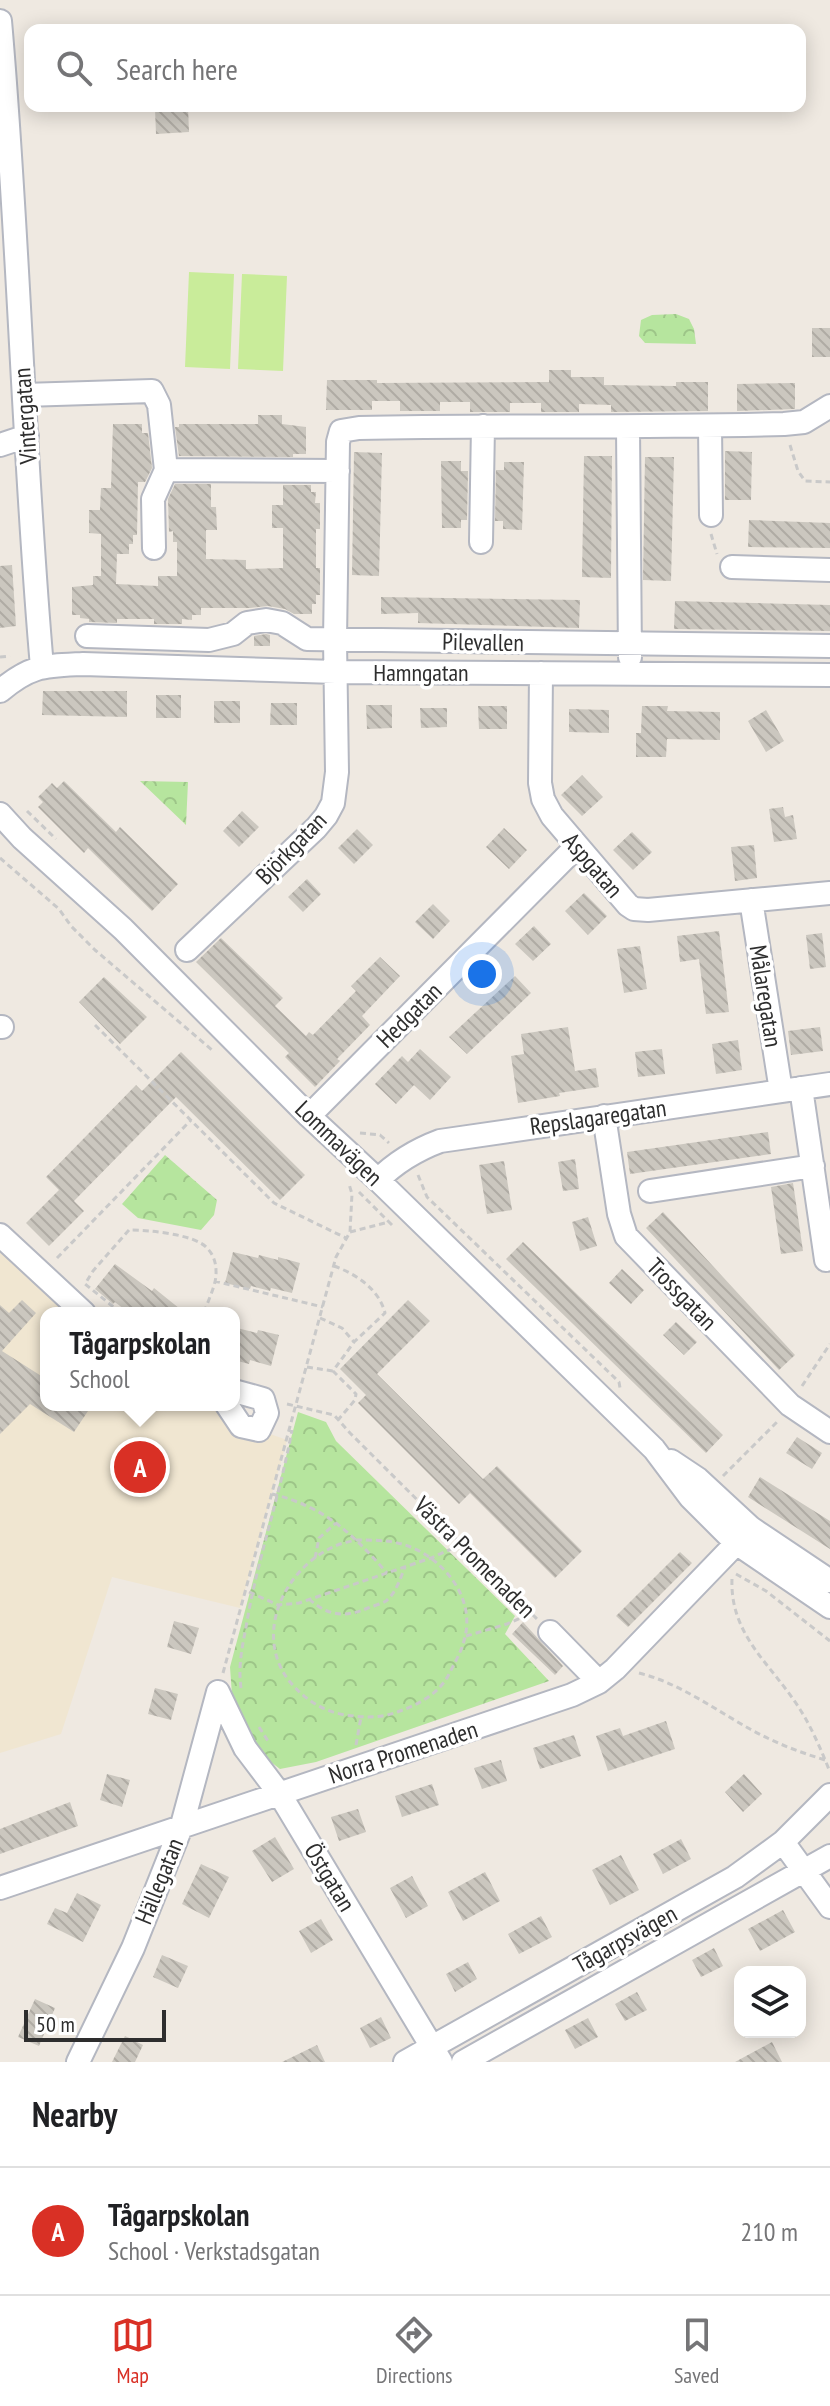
<!DOCTYPE html>
<html lang="en">
<head>
<meta charset="utf-8">
<style>
  body { margin:0; font-family:"PT Sans Narrow",sans-serif; background:#f6f6f6; color:#202124 }
  .controls { position:absolute; right:24px; bottom:24px; display:grid; overflow:hidden; border-radius:16px; box-shadow:0 4px 20px #0003 }
  .controls button { width:72px; height:72px; display:grid; place-items:center; padding:0; border:0; border-bottom:2px solid #e0e0e0; background:#fff; color:#202124; font:40px sans-serif }
  .scale { position:absolute; left:24px; bottom:20px; width:142px; box-sizing:border-box; padding-left:8px; border:4px solid #2e2e2e; border-top:0; font-size:22px; line-height:28px; white-space:nowrap; color:#2e2e2e; -webkit-text-stroke:6px #fff; paint-order:stroke }
  .you { position:absolute; left:482px; top:974px; width:28px; height:28px; margin:-20px; border:6px solid #fff; border-radius:50%; background:#1a73e8; box-shadow:0 0 0 12px #1a73e833 }
  .badge { display:grid; place-items:center; width:52px; height:52px; border-radius:50%; background:#d93025; color:#fff; font-size:26px; font-weight:700 }
  .pin { position:absolute; translate:-50% -50%; border:4px solid #fff; box-shadow:0 2px 8px #0006 }
  .popup { position:absolute; left:40px; top:1307px; width:200px; height:104px; box-sizing:border-box; display:grid; place-content:center; border-radius:16px; background:#fff; filter:drop-shadow(0 2px 6px #0005); font-size:26px; white-space:nowrap; color:#757577 }
  .popup b { font-size:30px; color:#202124 }
  .popup::after { content:''; position:absolute; left:50%; top:100%; margin-left:-16px; border:16px solid transparent; border-top-color:#fff }
  .list { margin:0; padding:0; list-style:none }
  h2 { display:flex; justify-content:space-between; align-items:center; height:104px; margin:0; padding:0 32px; font-size:34px }
  h2 small { font-size:26px; font-weight:400; color:#757577 }
  .list li { display:grid; grid-template-columns:52px 1fr auto; gap:24px; align-items:center; box-sizing:border-box; height:128px; padding:0 32px; border-top:2px solid #e0e0e0 }
  .list b { display:block; font-size:30px; white-space:nowrap }
  .list p { margin:0; font-size:26px; white-space:nowrap; color:#757577 }
  .list em { font-size:26px; font-style:normal; color:#757577 }
  .icon { flex:none; width:44px; height:44px; fill:none; stroke:currentColor; stroke-width:2; stroke-linecap:round; stroke-linejoin:round }
  .map { position:relative; flex:none; width:830px; height:2062px; overflow:hidden }
  .search { position:absolute; background:#fff; box-shadow:0 4px 20px #0003; left:24px; right:24px; top:24px; height:88px; display:flex; align-items:center; gap:20px; box-sizing:border-box; padding:0 28px; border-radius:16px; color:#757577; font-size:30px }
  .sheet { height:232px; background:#fff }
  nav { display:flex; justify-content:space-around; align-items:center; box-sizing:border-box; height:112px; border-top:2px solid #e0e0e0; background:#fff; font-size:22px; color:#757577 }
  nav a { display:grid; justify-items:center; gap:4px }
  nav .on { color:#d93025 }
  .map>svg:first-child { display:block }
  .education { fill:#f0e6d1 }
  .forest { fill:url(#forest-crowns) }
  .pitch { fill:#c9ec9a }
  .building { fill:url(#building-back-hatch) }
  .lines { fill:none; stroke-linecap:round; stroke-linejoin:round }
  .minor-casing { stroke:#b4b7c1; stroke-width:26 }
  .path { stroke:#c9c9c9; stroke-width:3; stroke-dasharray:6 4; stroke-linecap:butt }
  .minor { stroke:#fff; stroke-width:22 }
  .labels { text-anchor:middle; dominant-baseline:central; stroke-width:7; stroke-linejoin:round; paint-order:stroke }
  .street-label { font-size:24px; fill:#2e2e2e; stroke:#fff }
</style>
</head>
<body>
<div class="map">
<svg width="830" height="2062" viewBox="0 0 830 2062">
  <defs>
    <pattern id="forest-crowns" width="20" height="18" patternUnits="userSpaceOnUse" patternTransform="scale(2)"><rect width="20" height="18" fill="#b6e59e"/><path d="M2 6a3 3 0 1 1 6 0M12 15a3 3 0 1 1 6 0" fill="none" stroke="#9dc588"/></pattern>
    <pattern id="building-back-hatch" width="6" height="6" patternUnits="userSpaceOnUse" patternTransform="scale(2)"><rect width="6" height="6" fill="#cbc7bf"/><path d="M-1 5l2 2M0 0l6 6M5-1l2 2" fill="none" stroke="#afaba4"/></pattern>
  </defs>
  <rect width="100%" height="100%" fill="#efe9e1"/>
  <path class="education" d="M0,1235l84,78h-38v92h181l32,25 28,10 -47,168 -128,-31 -51,157 -61,19z"/>
  <path class="forest" d="M676,314l13,5 5,10 2,15 -51,-1 -6,-7 2,-16 11,-5z
    M140,781l48,1 -2,43z
    M165,1155l52,45 -3,15 -13,15 -63,-12 -16,-14z
    M298,1412l28,10 10,19 179,175 -10,18 44,47 -233,81 -36,7 -18,-14 -30,-60 -2,-28z"/>
  <path class="pitch" d="M189,272l45,2 -4,95 -45,-2z
    M242,274l45,2 -4,95 -45,-2z"/>
  <path class="building" d="M188,107l1,25 -33,2 -1,-25z
    M812,328h18v29h-18z
    M549,370h22v7h33v8l72,1v-4h32v29l-97,1v-7l-32,-1v8h-38v-9h-31v9h-40v-10h-30v9h-40v-10h-28v9h-46l1,-30h50v3l172,-1z
    M795,383v26l-58,2v-27z
    M258,415h24v9l24,3v27h-13v3l-114,-1 -4,-29h4v-3h79z
    M113,424h29v9h6l4,35 -7,14h-7l-1,53h-4v9h-4v10h-12l-1,30 42,2v-10h19v-34h-4v-11l-4,1 -1,-33 7,-15h36v23h5l1,23h-11v29l40,1v9l37,-1v-40h-11v-23h11v-20h28v7h5l-1,11h5v26h-4v39h4v27h-4v9h-4v10h-18l-9,-5 -17,-3 -18,2h-49v7h-9v5l-10,-1v5h-28v-5h-37v4l-28,-1v-3l-9,-1v-3h-8v-28l21,-2v-9h8v-42l-12,-1v-23h11l1,-22h10z
    M725,451l27,1 -1,48h-26z
    M354,452l28,1 -3,123 -27,-1z
    M584,456h28l-1,122 -29,-1z
    M645,457h29l-3,124 -28,-1z
    M441,461h20v10h7l-1,49h-6v8h-19z
    M504,462h20l-2,68 -19,-1v-8h-8l1,-51h8z
    M749,520l81,3v25l-82,-1z
    M12,565l4,61 -16,2v-62z
    M381,597l199,3 -1,28 -161,-5v-10l-37,1z
    M675,601l155,4v26l-156,-2z
    M266,634l4,1v11h-16v-10z
    M43,691h84v26l-85,-2z
    M156,695h25v23h-25z
    M214,701h26v22h-26z
    M271,703h26v22h-27z
    M366,705h26v23l-25,1z
    M478,706h29v23h-28z
    M642,706h26l-1,5 53,1v28l-53,-1 -1,18h-30v-24h5z
    M420,708h27v19l-26,1z
    M569,709l40,1v23l-40,-1z
    M766,710l18,31 -18,11 -18,-31z
    M582,775l21,22 -21,19 -21,-21z
    M64,781l52,51 4,-5 58,57 -26,27 -64,-63 -4,5 -46,-46 5,-5 -5,-5 14,-14 5,5z
    M783,807l2,10 8,-2 4,24 -23,3 -5,-33z
    M242,811l17,16 -20,20 -16,-16z
    M504,828l23,22 -18,19 -23,-22z
    M357,829l16,16 -19,19 -16,-16z
    M632,832l20,20 -19,18 -20,-20z
    M754,845l3,33 -22,3 -4,-34z
    M307,879l14,15 -18,18 -15,-15z
    M584,893l23,23 -19,19 -23,-24z
    M433,904l17,17 -17,18 -18,-17z
    M534,926l17,18 -18,17 -18,-17z
    M719,931l10,81 -23,2 -7,-55 -19,3 -3,-26z
    M822,933l4,34 -16,2 -4,-34z
    M221,938l62,60 -8,8 31,30 3,-4 4,3 43,-44 -5,-5 29,-29 20,19 -38,40 8,9 -33,34 3,2 -25,26 -30,-30 4,-4 -93,-91z
    M640,946l7,43 -23,4 -7,-44z
    M515,976l16,17 -64,61 -18,-17z
    M104,977l43,40 -27,27 -41,-42z
    M568,1027l7,44 21,-3 3,19 -40,6 1,3 -42,7 -7,-47 13,-2 -3,-20z
    M820,1027l3,24 -32,4 -3,-24z
    M738,1040l4,30 -26,4 -4,-30z
    M420,1049l31,28 -21,23 -16,-15 -18,19 -21,-20 27,-28 6,6z
    M662,1049l3,25 -27,3 -3,-25z
    M181,1052l124,123 -25,25 -104,-103 -102,104 10,10 -35,35 -23,-23 33,-33 -13,-13 90,-92 6,6z
    M768,1132l3,22 -141,20 -3,-22z
    M575,1159l4,30 -16,2 -5,-29z
    M504,1161l8,49 -25,4 -8,-49z
    M793,1183l10,68 -22,3 -10,-67z
    M663,1212l132,143 -16,15 -133,-142z
    M588,1217l9,29 -17,5 -8,-29z
    M523,1242l200,193 -17,18 -200,-194z
    M233,1252l25,6 1,-3 19,5v-3l22,6 -8,30 -21,-5 -1,3 -19,-5 -1,3 -25,-6z
    M115,1264l37,27 2,-3 31,25h-56l-14,-11 -2,2 -18,-15z
    M622,1269l22,21 -13,14 -22,-21z
    M22,1300l14,13 -34,38 44,28v26h46l-18,27 -44,-28 -30,30v-129l9,8z
    M408,1300l22,21 -53,53 106,105 14,-13 85,85 -27,27 -85,-85 -11,11 -101,-101 8,-8 -26,-26z
    M676,1322l21,20 -13,13 -21,-20z
    M237,1328l20,5 1,-3 21,5 -8,31 -21,-6 -1,4 -15,-4v-30l3,1z
    M797,1437l25,16 -10,16 -26,-16z
    M760,1477l70,44v28l-82,-52z
    M680,1552l12,11 -64,64 -12,-11z
    M174,1621l25,7 -8,26 -24,-7z
    M523,1622l40,44 -8,9 -43,-41z
    M155,1688l23,6 -7,26 -23,-6z
    M666,1721l9,28 -67,22 -12,-35 24,-8 3,8z
    M574,1735l7,21 -41,13 -7,-21z
    M501,1760l6,21 -25,8 -8,-21z
    M107,1774l23,6 -8,27 -22,-7z
    M744,1774l18,20 -19,18 -18,-20z
    M432,1784l7,21 -37,12 -7,-21z
    M70,1802l8,24 -78,28v-25z
    M358,1809l8,23 -27,9 -8,-24z
    M275,1837l19,32 -22,13 -20,-31z
    M681,1839l10,20 -28,15 -10,-20z
    M621,1855l18,35 -29,15 -18,-35z
    M201,1864l28,13 -20,41 -27,-14z
    M485,1872l15,29 -37,20 -15,-29z
    M412,1876l16,30 -22,12 -16,-30z
    M77,1893l24,12 -18,37 -36,-18 8,-16 12,5z
    M783,1910l12,22 -35,19 -12,-22z
    M541,1916l11,21 -33,17 -11,-20z
    M321,1919l12,21 -22,13 -12,-22z
    M714,1948l9,18 -22,11 -9,-17z
    M162,1955l26,11 -10,22 -25,-11z
    M468,1962l9,17 -22,13 -9,-18z
    M637,1992l10,18 -22,11 -10,-17z
    M35,1999l20,9 -16,38 -21,-9z
    M381,2017l10,21 -21,10 -10,-20z
    M588,2018l10,19 -23,12 -10,-19z
    M125,2036l18,9 -8,17h-23z
    M772,2042l10,20h-47z
    M317,2045l8,17h-43z"/>
  <g class="lines">
    <g class="minor-casing">
      <path id="minor" d="M0,21c19,215 23,431 42,646
        M24,395l128,-4 7,14 7,65 -13,29 1,49
        M710,426l1,89
        M628,428l2,229
        M0,445l27,-9
        M166,470l172,1
        M481,542l2,-116
        M732,567l98,3
        M87,636l122,4 24,-6 14,-11 19,-3 16,3 25,16 523,7
        M541,673l-1,110 3,16 9,17 76,89 6,4 14,1 182,-17
        M0,691c31,-26 44,-25 83,-27l253,8 494,3
        M0,814l22,24 101,91 186,187 69,64 276,269 36,48 46,46 94,64
        M751,900l30,191
        M187,950l129,-122 10,-12 7,-13 4,-31 -2,-132 3,-198 3,-11 18,-3c141,-3 283,0 425,-4l20,-2 26,-16
        M0,1027h2
        M801,1088l25,172
        M309,1116l268,-270
        M604,1116l15,98 7,22 164,169 40,27
        M378,1180c19,-19 38,-30 62,-39l390,-57
        M650,1191l163,-25
        M0,1235l84,78
        M227,1405l14,21 18,4 8,-17 -4,-14 -29,-8
        M671,1461l27,18 53,49 79,53
        M550,1632l49,50
        M218,1692l27,56 34,45 162,269
        M783,1842l47,65
        M0,1888l572,-193 27,-13 16,-13 136,-141
        M78,2062l55,-114 49,-123 36,-133
        M405,2062l330,-185 48,-35 47,-47
        M463,2062l367,-206"/>
    </g>
    <path class="path" d="M790,445l8,26 7,10 25,1
      M711,534l6,20
      M0,657l10,-1
      M27,811l29,28
      M0,858l59,51 12,17 24,24 117,100
      M95,1025l179,178 72,35
      M360,1133l20,2 9,8
      M418,1175l9,22 192,185 1,6
      M359,1192l30,30
      M350,1232l39,-10 3,3
      M57,1258l134,-138
      M334,1266c22,8 45,23 51,47l-31,29 -21,29 23,23 -1,6 -17,20
      M214,1281l109,26
      M121,1313l-36,-29 8,-13 36,-41c18,0 66,4 78,18 6,6 9,14 9,23 1,13 -8,29 -12,42
      M320,1318l22,10 12,14
      M307,1367l26,4
      M802,1386l28,-42
      M287,1404l47,11 16,18 187,186
      M723,1476l54,-54
      M272,1494c53,13 80,39 115,79
      M356,1540c16,0 34,0 49,5 37,12 70,51 60,92 -3,14 -11,27 -17,39 -10,18 -29,28 -48,35 -17,7 -35,7 -54,4 -22,-3 -42,-16 -56,-33 -37,-46 -7,-112 43,-135 7,-4 16,-5 23,-7z
      M315,1558l4,-20 17,-15
      M736,1574l30,17 64,50
      M732,1579c-2,53 34,81 61,120 16,22 27,48 37,73
      M249,1592l29,13 21,-2 132,-45 29,-13
      M309,1599c19,17 35,19 59,9 5,-2 13,-4 18,-7 10,-8 14,-22 19,-34
      M466,1636l41,-12 23,-10
      M223,1673l113,-416 14,-25 2,-38 -3,-10
      M639,1673c40,10 75,36 111,56 25,14 49,23 75,31
      M241,1688c-3,-22 1,-40 5,-61 11,-67 34,-131 46,-197
      M259,1727l9,14
      M356,1745l5,-28"/>
    <use href="#minor" class="minor"/>
  </g>
  <g class="labels">
    <g class="street-label">
      <text transform="translate(25 416) rotate(-94)">Vintergatan</text>
      <text transform="translate(483 642) rotate(1)">Pilevallen</text>
      <text x="421" y="672">Hamngatan</text>
      <text transform="translate(291 848) rotate(-46)">Björkgatan</text>
      <text transform="translate(593 865) rotate(49)">Aspgatan</text>
      <text transform="translate(766 996) rotate(81)">Målaregatan</text>
      <text transform="translate(409 1015) rotate(-45)">Hedgatan</text>
      <text transform="translate(598 1117) rotate(-8)">Repslagaregatan</text>
      <text transform="translate(339 1143) rotate(44)">Lommavägen</text>
      <text transform="translate(682 1294) rotate(46)">Trossgatan</text>
      <text transform="translate(475 1557) rotate(45)">Västra Promenaden</text>
      <text transform="translate(403 1752) rotate(-18)">Norra Promenaden</text>
      <text transform="translate(330 1877) rotate(59)">Östgatan</text>
      <text transform="translate(159 1881) rotate(-68)">Hällegatan</text>
      <text transform="translate(625 1939) rotate(-29)">Tågarpsvägen</text>
    </g>
  </g>
</svg>
<div class="controls">
<button><svg class="icon" aria-label="layers" viewBox="0 0 24 24"><path d="M12 4l9 5-9 5-9-5zM3 14l9 5 9-5"/></svg></button>
</div>
<div class="scale">50 m</div>
<div class="you"></div>
<div class="pin badge" style="left:140px;top:1467px">A</div>
<div class="popup"><b>Tågarpskolan</b>School</div>
<div class="search"><svg class="icon" aria-label="search" viewBox="0 0 24 24"><circle cx="10" cy="10" r="6"/><path d="M15 15l6 6"/></svg>Search here</div>
</div>
<section class="sheet">
<h2>Nearby<small></small></h2>
<ul class="list">
<li><span class="badge">A</span><div><b>Tågarpskolan</b><p>School · Verkstadsgatan</p></div><em>210 m</em></li>
</ul>
</section>
<nav>
<a class="on"><svg class="icon" aria-label="map" viewBox="0 0 24 24"><path d="M3 6l6-2 6 2 6-2v14l-6 2-6-2-6 2zM9 4v14M15 6v14"/></svg>Map</a>
<a><svg class="icon" aria-label="directions" viewBox="0 0 24 24"><path d="M12 3l9 9-9 9-9-9zM9 14v-3h6M13 9l2 2-2 2"/></svg>Directions</a>
<a><svg class="icon" aria-label="saved" viewBox="0 0 24 24"><path d="M7 4h10v16l-5-4-5 4z"/></svg>Saved</a>
</nav>
</body>
</html>
